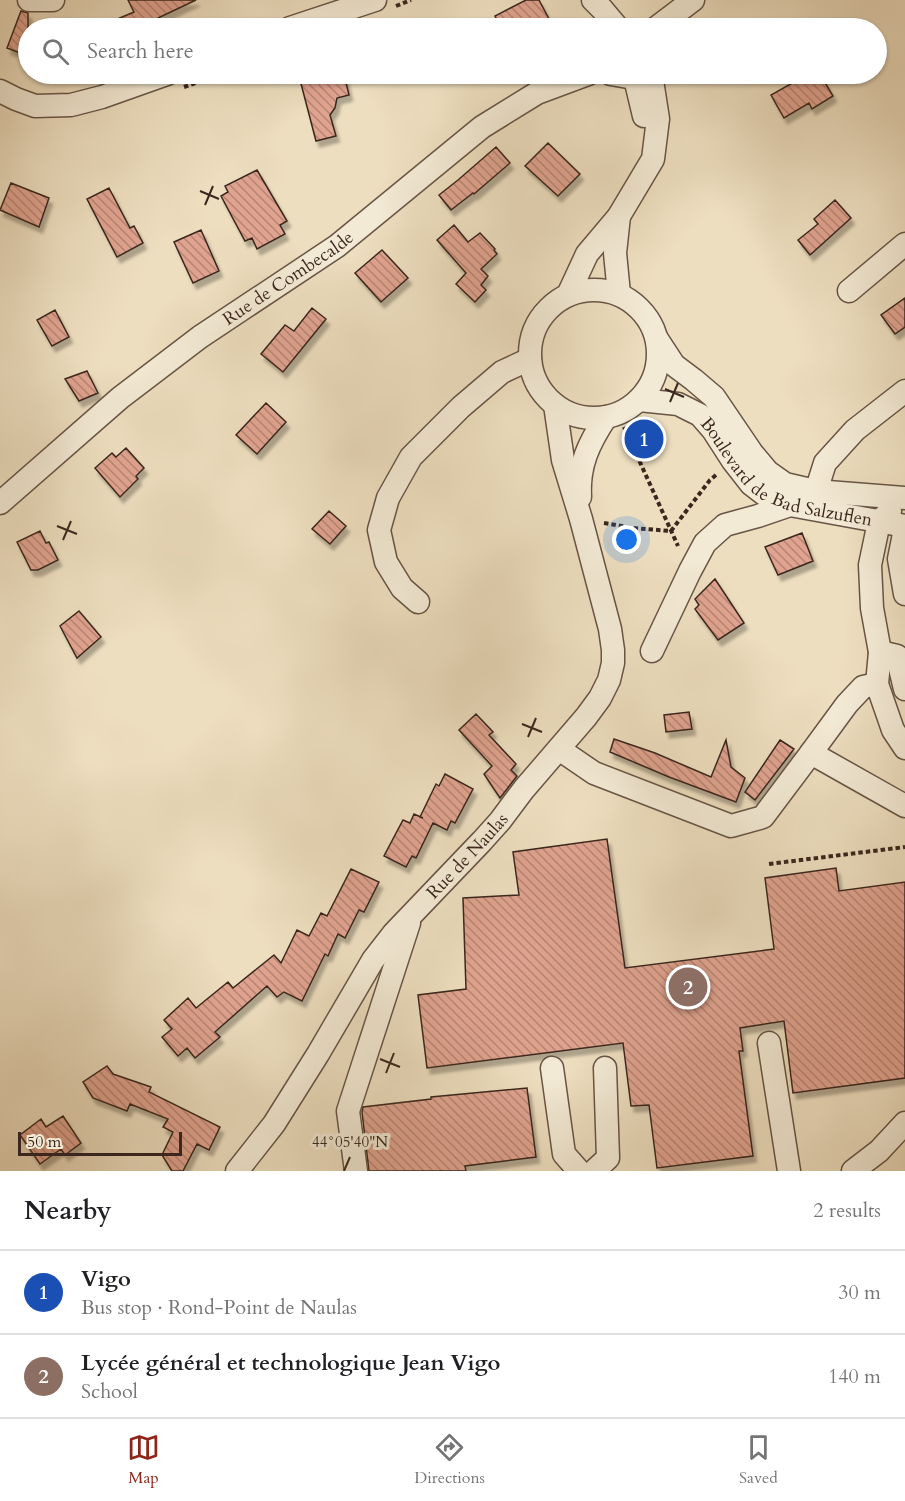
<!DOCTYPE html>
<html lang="en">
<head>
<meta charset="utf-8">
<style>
  body { margin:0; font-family:Cardo,serif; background:#f2f2f2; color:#202124 }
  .scale { position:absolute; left:18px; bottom:15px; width:164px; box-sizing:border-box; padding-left:6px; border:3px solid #3b271e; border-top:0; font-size:16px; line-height:21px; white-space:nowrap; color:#3b271e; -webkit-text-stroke:4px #f3ead5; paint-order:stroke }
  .you { position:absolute; left:627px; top:540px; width:21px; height:21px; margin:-15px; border:4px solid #fff; border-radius:50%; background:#1a73e8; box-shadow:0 0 0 9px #1a73e833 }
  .badge { display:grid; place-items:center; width:39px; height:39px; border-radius:50%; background:#8f2418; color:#fff; font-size:20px; font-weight:700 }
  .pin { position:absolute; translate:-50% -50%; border:3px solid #fff; box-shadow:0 2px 6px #0006 }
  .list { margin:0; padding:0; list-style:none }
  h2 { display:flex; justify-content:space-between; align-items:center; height:78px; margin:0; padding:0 24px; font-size:26px }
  h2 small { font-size:20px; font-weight:400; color:#757577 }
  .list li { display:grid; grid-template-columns:39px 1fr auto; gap:18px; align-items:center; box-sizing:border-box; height:84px; padding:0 24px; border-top:2px solid #e0e0e0 }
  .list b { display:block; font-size:22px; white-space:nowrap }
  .list p { margin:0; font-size:20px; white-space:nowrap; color:#757577 }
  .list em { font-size:20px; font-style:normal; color:#757577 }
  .icon { flex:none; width:33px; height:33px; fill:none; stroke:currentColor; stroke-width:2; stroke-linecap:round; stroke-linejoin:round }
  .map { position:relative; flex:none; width:905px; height:1171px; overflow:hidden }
  .search { position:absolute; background:#fff; box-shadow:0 2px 4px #0004; left:18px; right:18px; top:18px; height:66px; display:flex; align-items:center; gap:15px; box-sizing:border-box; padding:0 21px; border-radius:33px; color:#757577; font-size:22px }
  .sheet { height:246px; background:#fff }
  nav { display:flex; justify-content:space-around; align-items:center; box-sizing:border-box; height:84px; border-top:2px solid #e0e0e0; background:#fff; font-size:16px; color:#757577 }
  nav a { display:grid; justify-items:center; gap:3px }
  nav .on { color:#8f2418 }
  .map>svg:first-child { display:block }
  .building { fill:url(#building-back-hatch); stroke:#3b271e; stroke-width:1.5; filter:url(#shadow) }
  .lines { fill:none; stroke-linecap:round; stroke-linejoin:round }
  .minor-casing { stroke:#685546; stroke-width:25 }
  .path { stroke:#3b271e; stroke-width:4; stroke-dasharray:4.5 3; stroke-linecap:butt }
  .minor { stroke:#f3ead5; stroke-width:22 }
  .ticks { fill:none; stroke:#3b271e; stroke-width:2 }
  .labels { text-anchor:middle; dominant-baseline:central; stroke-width:6; stroke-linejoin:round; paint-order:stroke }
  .street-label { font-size:18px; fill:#3b271e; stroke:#f3ead5 }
  .ticks-label { font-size:15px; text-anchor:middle; fill:#3b271e; stroke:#f3ead5; stroke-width:6; stroke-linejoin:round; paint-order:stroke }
</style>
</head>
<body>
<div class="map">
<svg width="905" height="1171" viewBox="0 0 905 1171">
  <defs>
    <pattern id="building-back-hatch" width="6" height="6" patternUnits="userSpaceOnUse" patternTransform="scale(1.5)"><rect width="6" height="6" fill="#e0a38f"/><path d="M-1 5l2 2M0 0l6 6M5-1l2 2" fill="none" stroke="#b78574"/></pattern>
    <filter id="shadow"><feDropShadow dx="3.5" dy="6" stdDeviation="1.5" flood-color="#0004"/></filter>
  </defs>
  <rect width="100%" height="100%" fill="#eddebf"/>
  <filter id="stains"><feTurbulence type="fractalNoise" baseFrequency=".00333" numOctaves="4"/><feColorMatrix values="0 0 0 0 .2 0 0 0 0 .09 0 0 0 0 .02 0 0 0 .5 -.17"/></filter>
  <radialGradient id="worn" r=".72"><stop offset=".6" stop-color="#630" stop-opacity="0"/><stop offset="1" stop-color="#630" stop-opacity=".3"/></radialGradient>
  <path class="building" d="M128,0h68l-59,28h-41l38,-16z
    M526,0h13l11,21 -15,7h-34l-6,-12z
    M21,11l7,2v43l-21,-8z
    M308,74h36l5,21 -12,3 -2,10 -5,7 6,21 -20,5 -17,-65z
    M792,74h28l13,22 -21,13 -3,-6 -25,15 -13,-23 25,-14z
    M548,143l32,31 -22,22 -33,-30z
    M496,147l14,16 -36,31 -1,-1 -22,17 -12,-15 19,-15z
    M257,170l30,51 -7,4 5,9 -28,15 -5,-11 -7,3 -24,-45 7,-4 -3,-6z
    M11,183l38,15 -10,29 -39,-17z
    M109,188l21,40 4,-2 9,17 -26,14 -30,-58z
    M835,200l16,18 -41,37 -12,-15 20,-16 -4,-5z
    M454,225l14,17 12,-9 15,16 -1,1 3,4 -16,15 7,7 -7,9 5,5 -11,12 -19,-18 10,-11 -29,-33z
    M201,230l18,41 -26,12 -19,-41z
    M382,250l26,28 -27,24 -26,-29z
    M905,298v29l-10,7 -14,-19z
    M312,308l14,11 -43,53 -22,-18 24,-29 9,6z
    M55,310l14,27 -17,9 -15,-26z
    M87,371l11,22 -19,8 -14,-22z
    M266,403l20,19 -29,32 -21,-19z
    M126,448l18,20 -8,8 2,3 -18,18 -25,-29 17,-15 4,4z
    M329,511l17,15 -16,18 -18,-15z
    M40,531l6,12 3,-1 9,18 -20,10h-7l-14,-28z
    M802,533l11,28 -35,14 -13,-28z
    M715,579l29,44 -26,17 -23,-31 4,-4 -4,-6z
    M79,611l22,26 -24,21 -17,-32z
    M689,712l3,17 -26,3 -2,-17z
    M476,714l17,18 -4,3 27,29 -5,6 6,6 -17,22 -16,-24 8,-8 -33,-36z
    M614,739l41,14 56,24 15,-37 5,27 14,11 -9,24 -67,-25 -59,-25z
    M780,740l14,9 -39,51 -10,-8z
    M445,774l28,15 -18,34 -4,-2 -4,9 -14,-7 -17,35 -4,-2 -6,11 -22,-11 19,-36 7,3 4,-9 9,4 -3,-1 16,-33 3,2z
    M607,839l18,129 149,-19 -9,-71 71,-10 3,23 66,-9v196l-112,15 -9,-72 -44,7 3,23h-4l14,105 -96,12 -8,-63 -18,1 -8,-63 -196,25 -9,-73 48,-6 -3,-91 56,-3 -6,-43z
    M351,869l28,13 -15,30 -5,-2 -14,28 -7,-4 -10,22 -3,-2 -23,47 -18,-9 -7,5 -10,-11 -52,46 5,5 -25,21 -8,-10 -9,8 -16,-19 10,-8 -8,-9 24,-22 8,10 32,-26 5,6 41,-33 7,8 16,-33 12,6 12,-23 6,3z
    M107,1066l6,8 38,13 -2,5 71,35 -11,23 -12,-6 -14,27h-11l-10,-16 11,-23 -10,-5 5,-8 -38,-15 -3,7 -34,-13 -10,-16z
    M527,1088l9,69 -71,9 1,5h-97l-7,-59 1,-5 68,-8v-2z
    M63,1116l18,27 -16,12 -4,-6 -21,15 -20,-29 21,-16 5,8z"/>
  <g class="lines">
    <g class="minor-casing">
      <g id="minor">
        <path d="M29,0h24"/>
        <path d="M593,0l9,9 16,19"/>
        <path d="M290,28l85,-28"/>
        <path d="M656,28l37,-28"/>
        <path d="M611,74l17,3h7"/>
        <path d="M634,74l10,42"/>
        <path d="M0,91l16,8 19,7 36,-1 31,-8 65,-23"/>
        <circle cx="594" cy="354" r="64"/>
        <path d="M849,291l56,-47"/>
        <path d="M619,294l-4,-41 4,-37"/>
        <path d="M568,295l19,-41 32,-38 34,-57 5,-40 -7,-45"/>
        <path d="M657,339l17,26 20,15 20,17 38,56 16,19 17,12 30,7 90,7"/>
        <path id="s1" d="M639,400l39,4 22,11 13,15 20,31 18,23 13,10 26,11 115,21"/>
        <path d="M580,497c-2,-32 9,-54 26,-80"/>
        <path id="s2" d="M0,503l120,-105 80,-61 137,-91 145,-119 55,-34 51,-19"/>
        <path d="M812,504l13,-41 30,-33 50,-39"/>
        <path d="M890,511l-11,11 -9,43 2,43 8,44 -3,32 16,46 12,18"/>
        <path d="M905,529l-6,30 6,35"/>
        <path d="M418,602l-16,-14 -16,-26 -7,-32 9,-32 23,-41 50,-50 41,-35 28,-13"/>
        <path d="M652,651l38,-80 15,-28 20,-18 33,-9 32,-11"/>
        <path d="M880,652l17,4 8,33"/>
        <path d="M877,684l-14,3 -16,17 -36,49 94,53"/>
        <path d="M559,749l35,24 137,53 32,-9 48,-64"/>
        <path d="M769,1043l20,128"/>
        <path d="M552,1068l12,86 15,17"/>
        <path id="s3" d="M237,1171l37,-47 44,-70 55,-94 21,-27 88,-92 18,-20 24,-32 62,-72 14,-19 9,-18 4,-17v-13l-3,-21 -29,-110 -18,-59 -8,-55"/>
        <path d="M356,1171l-8,-60 61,-188"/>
        <path d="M594,1171l14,-13 -3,-90"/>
        <path d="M853,1171l26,-20 26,-28"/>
      </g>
    </g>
    <path class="path" d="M396,6l15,-6
      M258,28l12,-4
      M184,87l37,-13
      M624,427l54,119
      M604,523l29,5 38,3 39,-51 6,-5
      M769,864l136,-17"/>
    <use href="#minor" class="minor"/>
  </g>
  <path class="ticks" d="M200,191l19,8M205,205l8,-19M665,389l19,8M670,402l8,-19M57,526l20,8M63,540l8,-19M522,724l20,8M528,737l8,-19M380,1059l20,8M386,1073l8,-20M344,1171l6,-14"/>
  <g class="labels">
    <g class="street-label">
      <text stroke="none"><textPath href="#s2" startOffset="366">Rue de Combecalde</textPath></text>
      <text stroke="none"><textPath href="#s1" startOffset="174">Boulevard de Bad Salzuflen</textPath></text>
      <text stroke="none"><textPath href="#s3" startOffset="392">Rue de Naulas</textPath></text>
    </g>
  </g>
  <g class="ticks-label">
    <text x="350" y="1147">44°05'40"N</text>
  </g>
  <rect width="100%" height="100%" filter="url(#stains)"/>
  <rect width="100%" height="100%" fill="url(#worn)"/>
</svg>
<div class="scale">50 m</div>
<div class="you"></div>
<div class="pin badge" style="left:644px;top:439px;background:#1a4fb4">1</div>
<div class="pin badge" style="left:688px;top:987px;background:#8d6e63">2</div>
<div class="search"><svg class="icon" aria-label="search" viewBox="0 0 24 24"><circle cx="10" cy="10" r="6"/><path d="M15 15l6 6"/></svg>Search here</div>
</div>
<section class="sheet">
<h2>Nearby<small>2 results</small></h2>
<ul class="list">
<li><span class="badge" style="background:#1a4fb4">1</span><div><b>Vigo</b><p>Bus stop · Rond-Point de Naulas</p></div><em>30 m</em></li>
<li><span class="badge" style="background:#8d6e63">2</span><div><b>Lycée général et technologique Jean Vigo</b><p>School</p></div><em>140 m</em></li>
</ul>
</section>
<nav>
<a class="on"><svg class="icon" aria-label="map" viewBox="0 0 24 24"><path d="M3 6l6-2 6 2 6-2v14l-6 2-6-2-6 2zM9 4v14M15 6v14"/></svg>Map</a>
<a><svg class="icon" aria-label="directions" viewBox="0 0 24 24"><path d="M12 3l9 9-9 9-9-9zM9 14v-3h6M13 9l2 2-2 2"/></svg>Directions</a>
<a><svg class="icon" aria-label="saved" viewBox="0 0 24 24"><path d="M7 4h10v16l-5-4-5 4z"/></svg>Saved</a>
</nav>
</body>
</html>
